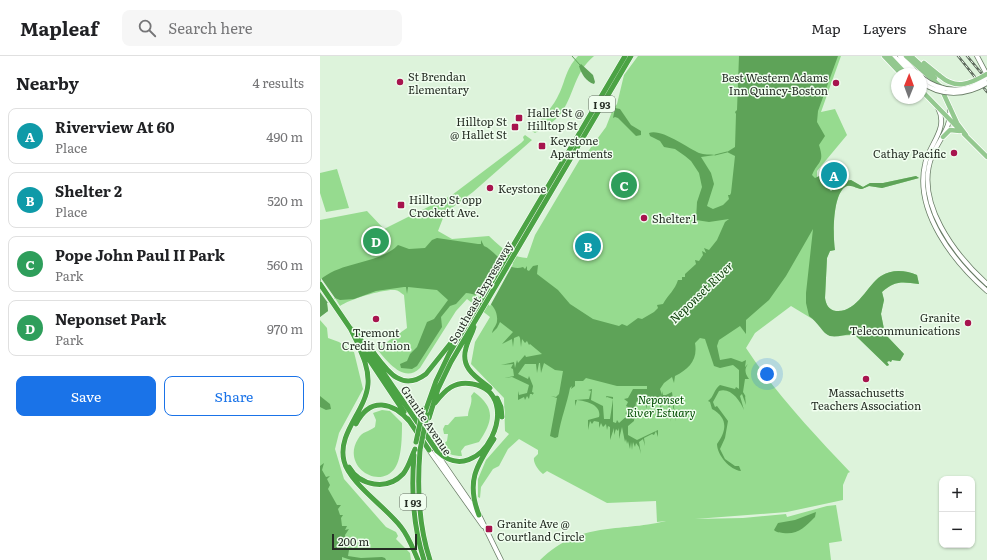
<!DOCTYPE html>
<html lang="en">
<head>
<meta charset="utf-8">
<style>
  body { margin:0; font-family:Literata,serif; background:#f6f6f6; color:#202124 }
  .controls { position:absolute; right:12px; bottom:12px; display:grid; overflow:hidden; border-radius:8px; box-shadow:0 1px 3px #0004 }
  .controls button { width:36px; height:36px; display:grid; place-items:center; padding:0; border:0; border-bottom:1px solid #e0e0e0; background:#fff; color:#202124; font:20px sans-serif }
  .compass { position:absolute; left:571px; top:12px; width:36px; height:36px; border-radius:50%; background:#fff; box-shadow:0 1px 3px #0004; rotate:1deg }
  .scale { position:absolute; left:12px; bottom:10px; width:85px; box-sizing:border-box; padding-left:4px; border:2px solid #252d24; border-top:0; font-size:11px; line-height:14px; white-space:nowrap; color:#252d24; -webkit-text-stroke:3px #f0feef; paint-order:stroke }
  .you { position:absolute; left:447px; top:318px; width:14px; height:14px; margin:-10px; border:3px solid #fff; border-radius:50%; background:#1a73e8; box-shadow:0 0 0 6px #1a73e833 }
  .badge { display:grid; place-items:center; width:26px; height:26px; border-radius:50%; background:#1a73e8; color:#fff; font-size:13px; font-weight:700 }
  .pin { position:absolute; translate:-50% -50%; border:2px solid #fff; box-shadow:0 1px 4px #0006 }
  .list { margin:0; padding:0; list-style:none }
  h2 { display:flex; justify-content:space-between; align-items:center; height:52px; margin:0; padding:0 16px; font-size:17px }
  h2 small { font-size:13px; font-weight:400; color:#757577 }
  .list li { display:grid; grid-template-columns:26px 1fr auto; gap:12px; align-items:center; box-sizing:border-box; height:56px; margin:0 8px 8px; padding:0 8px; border:1px solid #e0e0e0; border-radius:8px }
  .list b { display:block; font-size:15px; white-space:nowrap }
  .list p { margin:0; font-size:13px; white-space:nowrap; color:#757577 }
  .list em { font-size:13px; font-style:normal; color:#757577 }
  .actions { display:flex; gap:8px; padding:12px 16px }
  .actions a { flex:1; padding:9px 0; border:1px solid #1a73e8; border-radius:8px; text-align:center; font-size:14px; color:#1a73e8 }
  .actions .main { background:#1a73e8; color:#fff }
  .icon { flex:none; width:22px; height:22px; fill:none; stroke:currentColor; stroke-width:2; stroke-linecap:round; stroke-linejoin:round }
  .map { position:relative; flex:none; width:667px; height:504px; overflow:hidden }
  header { display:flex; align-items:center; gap:24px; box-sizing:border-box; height:56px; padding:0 20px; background:#fff; border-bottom:1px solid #e0e0e0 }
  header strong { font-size:19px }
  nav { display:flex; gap:22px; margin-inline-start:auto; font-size:14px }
  .search { width:280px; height:36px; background:#f6f6f6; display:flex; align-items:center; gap:10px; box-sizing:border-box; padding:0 14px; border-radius:8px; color:#757577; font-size:15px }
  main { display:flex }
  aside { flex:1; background:#fff }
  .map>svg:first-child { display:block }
  .green { fill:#96db8f }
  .water { fill:#5ea358 }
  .pier { fill:#ddf3db }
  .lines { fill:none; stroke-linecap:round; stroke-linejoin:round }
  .stream { stroke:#5ea358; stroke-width:1 }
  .secondary-casing { stroke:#697c66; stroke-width:5.5 }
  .primary-casing { stroke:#fff; stroke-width:6 }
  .highway-casing { stroke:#fff; stroke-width:6 }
  .secondary { stroke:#fff; stroke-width:4 }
  .primary { stroke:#93c88f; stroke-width:4.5 }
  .highway { stroke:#4ba344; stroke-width:5 }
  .rail-casing { stroke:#5c695b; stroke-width:2.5 }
  .rail { stroke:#f0feef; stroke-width:1; stroke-dasharray:3; stroke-linecap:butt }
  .secondary-bridge-casing { stroke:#697c66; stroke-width:5.5; stroke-linecap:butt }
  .primary-bridge-casing { stroke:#fff; stroke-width:6; stroke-linecap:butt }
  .highway-bridge-casing { stroke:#fff; stroke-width:6; stroke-linecap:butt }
  .secondary-bridge { stroke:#fff; stroke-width:4 }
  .primary-bridge { stroke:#93c88f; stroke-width:4.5 }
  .highway-bridge { stroke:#4ba344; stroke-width:5 }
  .poi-dot { fill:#a7144e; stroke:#f0feef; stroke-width:1.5 }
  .labels { text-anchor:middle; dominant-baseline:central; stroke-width:3; stroke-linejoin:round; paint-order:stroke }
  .shield { fill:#f0feef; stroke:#626c61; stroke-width:1 }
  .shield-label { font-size:10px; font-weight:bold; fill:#252d24 }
  .poi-label { font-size:11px; fill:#252d24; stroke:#f0feef; text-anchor:start }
  .street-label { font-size:11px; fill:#252d24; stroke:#f0feef }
  .park-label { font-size:11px; font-style:italic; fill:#004d00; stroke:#f0feef }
  .water-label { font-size:12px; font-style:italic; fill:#10400c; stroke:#f0feef }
</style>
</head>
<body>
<header>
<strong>Mapleaf</strong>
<div class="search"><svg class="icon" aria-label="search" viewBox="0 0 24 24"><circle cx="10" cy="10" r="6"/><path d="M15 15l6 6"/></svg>Search here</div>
<nav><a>Map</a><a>Layers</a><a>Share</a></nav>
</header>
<main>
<aside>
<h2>Nearby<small>4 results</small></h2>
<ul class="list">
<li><span class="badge" style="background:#0f9aa8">A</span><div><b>Riverview At 60</b><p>Place</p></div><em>490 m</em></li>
<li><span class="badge" style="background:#0f9aa8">B</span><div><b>Shelter 2</b><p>Place</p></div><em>520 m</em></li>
<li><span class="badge" style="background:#2e9e5b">C</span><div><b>Pope John Paul II Park</b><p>Park</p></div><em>560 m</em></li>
<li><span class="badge" style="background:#2e9e5b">D</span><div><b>Neponset Park</b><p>Park</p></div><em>970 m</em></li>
</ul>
<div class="actions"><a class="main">Save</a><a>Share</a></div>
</aside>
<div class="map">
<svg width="667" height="504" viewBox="0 0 667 504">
  <rect width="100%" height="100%" fill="#ddf3db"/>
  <path class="green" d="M258,0h16c-20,17 -19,36 -32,56 -6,9 -18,16 -27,21l-5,-3c10,-10 20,-19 27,-32 9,-16 7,-27 21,-42z
    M318,0h203l-20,56 14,-3 12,26 -30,36v6l5,-2 5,5 -4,3 8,8 10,-9 10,-2 12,7 7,-4h13l33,-7 3,2 -37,10 -13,-2 -7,3c-5,0 -12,-6 -17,-2 -13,9 -12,51 -10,63l-5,1 -3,7 -2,40c1,7 4,12 11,13 21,2 31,-26 45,-35 11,-7 24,-6 36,-1l2,9c-16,-2 -24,-4 -37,8l2,8 -3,14 4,20 19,20 -4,7 -8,-1 -1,2 -2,-1 -2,1 2,3 -2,1 -32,-31 -25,1 -6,-4 -5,-9 -28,-17 -36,27 -9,15c30,46 67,85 104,124l-2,1 -5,12v15l-56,12 -92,7 48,-1 43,-4 1,3 40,-11 9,-1 6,36 -13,2 2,17h-291c43,-40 76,-27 126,-39l-9,1 -1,-21 -49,2 -60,-32 -4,3c-4,-3 -10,-11 -9,-16l4,-4v-4l-19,-11 -11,10 -9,17 -6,3 -12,18 -1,11 -2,-1v-18l8,-19 23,-26 -4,-3 -1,-33 -33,-34 4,-22 15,-25 -23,-18 -11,12 -36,57c-16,16 -33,-7 -43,-19l30,-21 -3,-33c-3,-2 -6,-5 -9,-5 -12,-1 -45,9 -55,16l-5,-8 -8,5 1,8 -8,6v-97l47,-9 17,18 68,-34 69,-52 3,-3 -1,-3 2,-2 7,5 -59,52 -28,21 -7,18 14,8 37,-3c12,11 21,21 38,22l8,-23 45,-76 9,-9 17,-23 7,-18 4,-5 7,-29z
    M17,113l12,39 -23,4 -6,-19v-20z
    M0,264l7,8 1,10 11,4 15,10 9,37 -24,44 -4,16 9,30 42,48 10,5 2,4 -2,3 14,14 1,7h-91z
    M154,336c22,16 19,29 5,50l-14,4 -4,5 1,5c-9,0 -16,-2 -21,-10l6,-5 1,-7h-4l-1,-5 2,-4h3l7,-8 13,-1c0,-7 5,-13 3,-20z
    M62,354l8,1 12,12c0,12 0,35 -7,45 -16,23 -54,-2 -37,-29 4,-8 11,-7 17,-12l1,-7 -3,-7z"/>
  <path class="water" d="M419,0h99l-20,55 -1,11 8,14 -6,9c6,19 -1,15 -7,30l3,3 7,-3 5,5 -4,3 8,8 10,-9 10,-2 12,7 7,-4h13l33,-7 3,2 -37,10 -13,-2 -7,3c-5,0 -12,-6 -17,-2 -13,9 -12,51 -10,63l-5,1 -3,7 -2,40c1,7 4,12 11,13 21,2 31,-26 45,-35 11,-7 24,-6 36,-1l2,9c-16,-2 -24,-4 -37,8l2,8 -3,14 4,20 19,20 -4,7 -8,-1 -1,2 -2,-1 -2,1 2,3 -2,1 -32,-31c-8,-2 -17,3 -25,1 -7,-2 -12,-14 -21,-20l-3,-13v-10l7,-64 -27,47 -17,24 -23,20v14l-6,-8 -21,14 -2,6 3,14 11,-2 11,4 4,-2 -1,7 3,-3c-4,5 -3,10 1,15h-4l-2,13 3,5 -1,-1 1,9 -4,-11 -2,2 4,14c-4,-10 -14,-23 -25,-19l-6,11 2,5 2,-1 11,15 -3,17 -5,11 5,10 10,7h4l2,5c-11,-1 -24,-16 -24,-27 10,-14 11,-26 -5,-35l-2,-7 -2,-1c6,-4 6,-12 12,-16l15,4 1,-2 3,2v-19l-6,-5 -13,3 -6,-2 -9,-27 -5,-1 -5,5c3,17 -6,26 -20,33l-1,7 -2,-6 -8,6 -4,6 2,6v-4l1,4h3l6,-3 4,30 -5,-26 -2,3 2,23 -4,-24 -6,2 1,16 -4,-19 -11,2v10l-2,-8 -3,-3 -3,1 1,7 -2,-5 -2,1 -2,19 -6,5v9l9,5 21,-10v7l-2,-6 -2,4 -2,-1 -8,4 1,8 -2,-7 -4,3 2,12 -2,-7 -3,-4 -1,4 -2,-5 -1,8 -1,-8 -1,7 -2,-8 -1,3 -1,-5 -1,3 -3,-15 -3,12v-11l-1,3 -2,-2 -2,6v-7l-4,12v-13l-2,-1 -1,4 -1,-6 -3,3 -2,-4 -2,5v-6l-5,-1 -2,3 -2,-3 -2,9v-10l11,-3c3,-12 -13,-16 -22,-17l-2,6v-6l14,-1 2,-8 -3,-1 4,-1 -1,11 12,6 1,13h6l3,-20 -6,-2v1l-1,-2 7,1v25l3,1 1,-3 2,3 9,-8 -3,-2 3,-1 1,-3 -3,-1 2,-1 -2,-1 2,-4 -4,-3 4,-1 5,-9h14v-3h-30l-31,-8 -3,3h-8v5l-4,3 1,-3 -2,2c-3,16 -9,30 -12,49l-3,1 -5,-2 7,-38 -6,-2 5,1 3,-3 4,-23 -8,-1 -11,-7 -3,10 -1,-10h-1l-2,10 -1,-9h-11l-7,10 10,5 1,-3 4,10 -1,6 2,1 -2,2v-1h-2l-1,5 -2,-3 -2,4 -1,-3 -6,3v-9l1,4 8,-2 2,-8 -17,-8 -8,1 10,-2 -1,-7 -2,-1 2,-4 -12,1 13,-3 1,6 2,-8 1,3 7,-8 1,2 16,-3 -12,-10 -1,1 -2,-4 -2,2 -3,-4 -1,8 -1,-9 -1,-2 -5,2 -1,9 -1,-8 -10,5 11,-12 -13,-10 -3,6 -5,5c1,-5 5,-8 5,-12 2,-17 -17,-27 -31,-28l-10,11 -6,2 -9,11 1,10 -25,39 -5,3 -11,-1 -1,-4 7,-3 3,-7 7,-7 10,-25 7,-3 14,-19 -11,-10 -29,-3 -1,7 -1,-7h-2l-28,4 -22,8 -14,1 -5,-2 -8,5 1,8 -8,6v-37c21,-19 60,-16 78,-35l11,4 16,-1 7,-8 5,-2 41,6h3v-4l3,6c11,4 23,27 39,21l2,2 2,-3v4l2,1 4,-5 5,-1 -1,9 21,16 12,14 23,15 26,7 3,-2 5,2 11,-8 4,1 12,-7 4,-4 -1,-3 6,-1c5,-9 12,-14 15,-24h4v-3h3v-3l11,-10 -1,-4 4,1 4,-6 -1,-4 4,2 -2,-5 5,2 8,-10 8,-18 4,-3 -20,3 -13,-2 1,-18 5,-15 -3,-14 -8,-12 -6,-5 -10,-7 -11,-2 -4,-6 -10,-5 -1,-3c12,-5 39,15 50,20 5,2 11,1 16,2l-14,2 10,16 3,11 -7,22 6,3 10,-4 6,-6 -1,-4h2l1,-2 4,-37 -8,-4 8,-5 1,-33 -1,-2 2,-2z
    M261,8l12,11 2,7 -1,2c-8,-2 -13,-11 -15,-18z
    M295,52l5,1 11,16 10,6v4l-5,1 -18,-18 -3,-1 -2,1z
    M0,340l10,8 1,5 -5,1 -6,-3z
    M4,407l-2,7 4,7 4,-1 -3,3 3,6 -2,4 9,16h4l-3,4 2,6h3l-2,3 1,8h5l-2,4 4,-1 -4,6 2,14 2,1 -1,6 13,2 21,-1 3,1 1,2h-35l-9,-3v3h-22v-94z
    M496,456l-1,5c-10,10 -17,18 -32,16 -4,-1 -6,0 -9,-3l4,-7 17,-3z"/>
  <path class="pier" d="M180,200l13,8 -23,42 -9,-9 -5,-1z
    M1,222l14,20 -7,5 -8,-11z"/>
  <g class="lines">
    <path class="stream" d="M252,0l8,9
      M395,99l12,-3"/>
    <g class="secondary-casing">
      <path id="secondary" d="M574,0l19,18
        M580,0l18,18
        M657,0l10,19
        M618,52c11,21 -9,36 -13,56 -11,48 29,98 62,127
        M630,52c2,19 -11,31 -18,48 -18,46 23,99 55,128
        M109,394l54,76
        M115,395l44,64 22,45"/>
    </g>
    <g class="primary-casing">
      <path id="primary" d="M564,0l17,18
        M569,0l17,18
        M586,0l34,30 17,37 9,12
        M591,0l24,22
        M604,7l16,13
        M601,34l36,37
        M644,78l23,23
        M623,81l7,-7 10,1"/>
    </g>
    <g class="highway-casing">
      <path id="highway" d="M0,228l30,44 9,18
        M154,271c-2,7 -6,13 -8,21 -6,20 10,29 24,40
        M30,272l7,6 80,117c44,42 90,-57 36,-67 -18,-4 -28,6 -38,19
        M37,287c6,13 12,26 11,41 -2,27 -31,49 -24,77 5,22 43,47 57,66 8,10 12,22 17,33
        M46,287c16,18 31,53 60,31l32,-40
        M44,296l40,60
        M177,342l4,9 1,10
        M105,356l11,-31 13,-27 176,-298
        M109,362l9,-29 13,-27 180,-306
        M88,363l21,31
        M36,368c14,-28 37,-22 54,-2
        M100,394c-3,38 -2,74 10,110
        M94,399c-3,36 -1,71 10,105
        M29,411c11,19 38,24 54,7 6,-7 8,-17 12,-25
        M159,459c-13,-33 -3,-49 15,-76"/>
    </g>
    <use href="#secondary" class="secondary"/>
    <use href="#primary" class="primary"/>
    <use href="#highway" class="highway"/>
    <g class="rail-casing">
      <path id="rail" d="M638,0l29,36
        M647,0l20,24"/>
    </g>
    <use href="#rail" class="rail"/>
    <g class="secondary-bridge-casing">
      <path id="secondary-bridge" d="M601,21c20,16 46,17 66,1
        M601,26c20,15 45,14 66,1"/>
    </g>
    <g class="primary-bridge-casing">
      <path id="primary-bridge" d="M620,20c16,14 30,8 47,-2"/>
    </g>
    <g class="highway-bridge-casing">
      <path id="highway-bridge" d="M96,386l7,-33
        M100,394l7,-35"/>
    </g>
    <use href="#secondary-bridge" class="secondary-bridge"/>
    <use href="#primary-bridge" class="primary-bridge"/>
    <use href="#highway-bridge" class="highway-bridge"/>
  </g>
  <g class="poi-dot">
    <circle cx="80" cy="26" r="4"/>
    <circle cx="516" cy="27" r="4"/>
    <rect x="195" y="58" width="8" height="8" rx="2"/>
    <rect x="191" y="67" width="8" height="8" rx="2"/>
    <rect x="218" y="86" width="8" height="8" rx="2"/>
    <circle cx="634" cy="97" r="4"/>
    <circle cx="170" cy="132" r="4"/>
    <rect x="77" y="145" width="8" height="8" rx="2"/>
    <circle cx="324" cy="162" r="4"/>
    <circle cx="56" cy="263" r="4"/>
    <circle cx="648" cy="267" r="4"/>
    <circle cx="546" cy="323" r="4"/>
    <rect x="165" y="469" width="8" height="8" rx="2"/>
  </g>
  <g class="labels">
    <g class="shield">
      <rect x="269" y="40" width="26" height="16" rx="3"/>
      <rect x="80" y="438" width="26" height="16" rx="3"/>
    </g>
    <g class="shield-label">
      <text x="282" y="48">I 93</text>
      <text x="93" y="446">I 93</text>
    </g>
    <g class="poi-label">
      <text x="88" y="20">St Brendan<tspan x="88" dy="13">Elementary</tspan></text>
      <text x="508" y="21" text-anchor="end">Best Western Adams<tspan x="508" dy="13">Inn Quincy-Boston</tspan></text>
      <text x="207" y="56">Hallet St @<tspan x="207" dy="13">Hilltop St</tspan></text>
      <text x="187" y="65" text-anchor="end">Hilltop St<tspan x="187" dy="13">@ Hallet St</tspan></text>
      <text x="230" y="84">Keystone<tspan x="230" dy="13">Apartments</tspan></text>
      <text x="626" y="97" text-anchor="end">Cathay Pacific</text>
      <text x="178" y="132">Keystone</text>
      <text x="89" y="143">Hilltop St opp<tspan x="89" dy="13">Crockett Ave.</tspan></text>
      <text x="332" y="162">Shelter 1</text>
      <text x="640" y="261" text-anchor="end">Granite<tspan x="640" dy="13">Telecommunications</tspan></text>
      <text x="56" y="276" text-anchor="middle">Tremont<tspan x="56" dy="13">Credit Union</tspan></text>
      <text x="546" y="336" text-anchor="middle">Massachusetts<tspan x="546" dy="13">Teachers Association</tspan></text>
      <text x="177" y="467">Granite Ave @<tspan x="177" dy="13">Courtland Circle</tspan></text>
    </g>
    <g class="street-label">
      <text transform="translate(160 236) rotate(-60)">Southeast Expressway</text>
      <text transform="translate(107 364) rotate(56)">Granite Avenue</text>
    </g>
    <g class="park-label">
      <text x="341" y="343">Neponset<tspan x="341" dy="13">River Estuary</tspan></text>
    </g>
    <g class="water-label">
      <text transform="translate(381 236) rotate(-44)">Neponset River</text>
    </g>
  </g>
</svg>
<div class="controls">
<button>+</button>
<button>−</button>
</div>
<svg class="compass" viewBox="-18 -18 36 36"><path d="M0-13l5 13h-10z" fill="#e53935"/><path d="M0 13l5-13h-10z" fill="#757577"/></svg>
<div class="scale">200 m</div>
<div class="you"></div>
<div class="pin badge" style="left:514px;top:119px;background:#0f9aa8">A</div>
<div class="pin badge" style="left:268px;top:190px;background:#0f9aa8">B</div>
<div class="pin badge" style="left:304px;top:129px;background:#2e9e5b">C</div>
<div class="pin badge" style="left:56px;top:185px;background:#2e9e5b">D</div>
</div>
</main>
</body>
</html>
